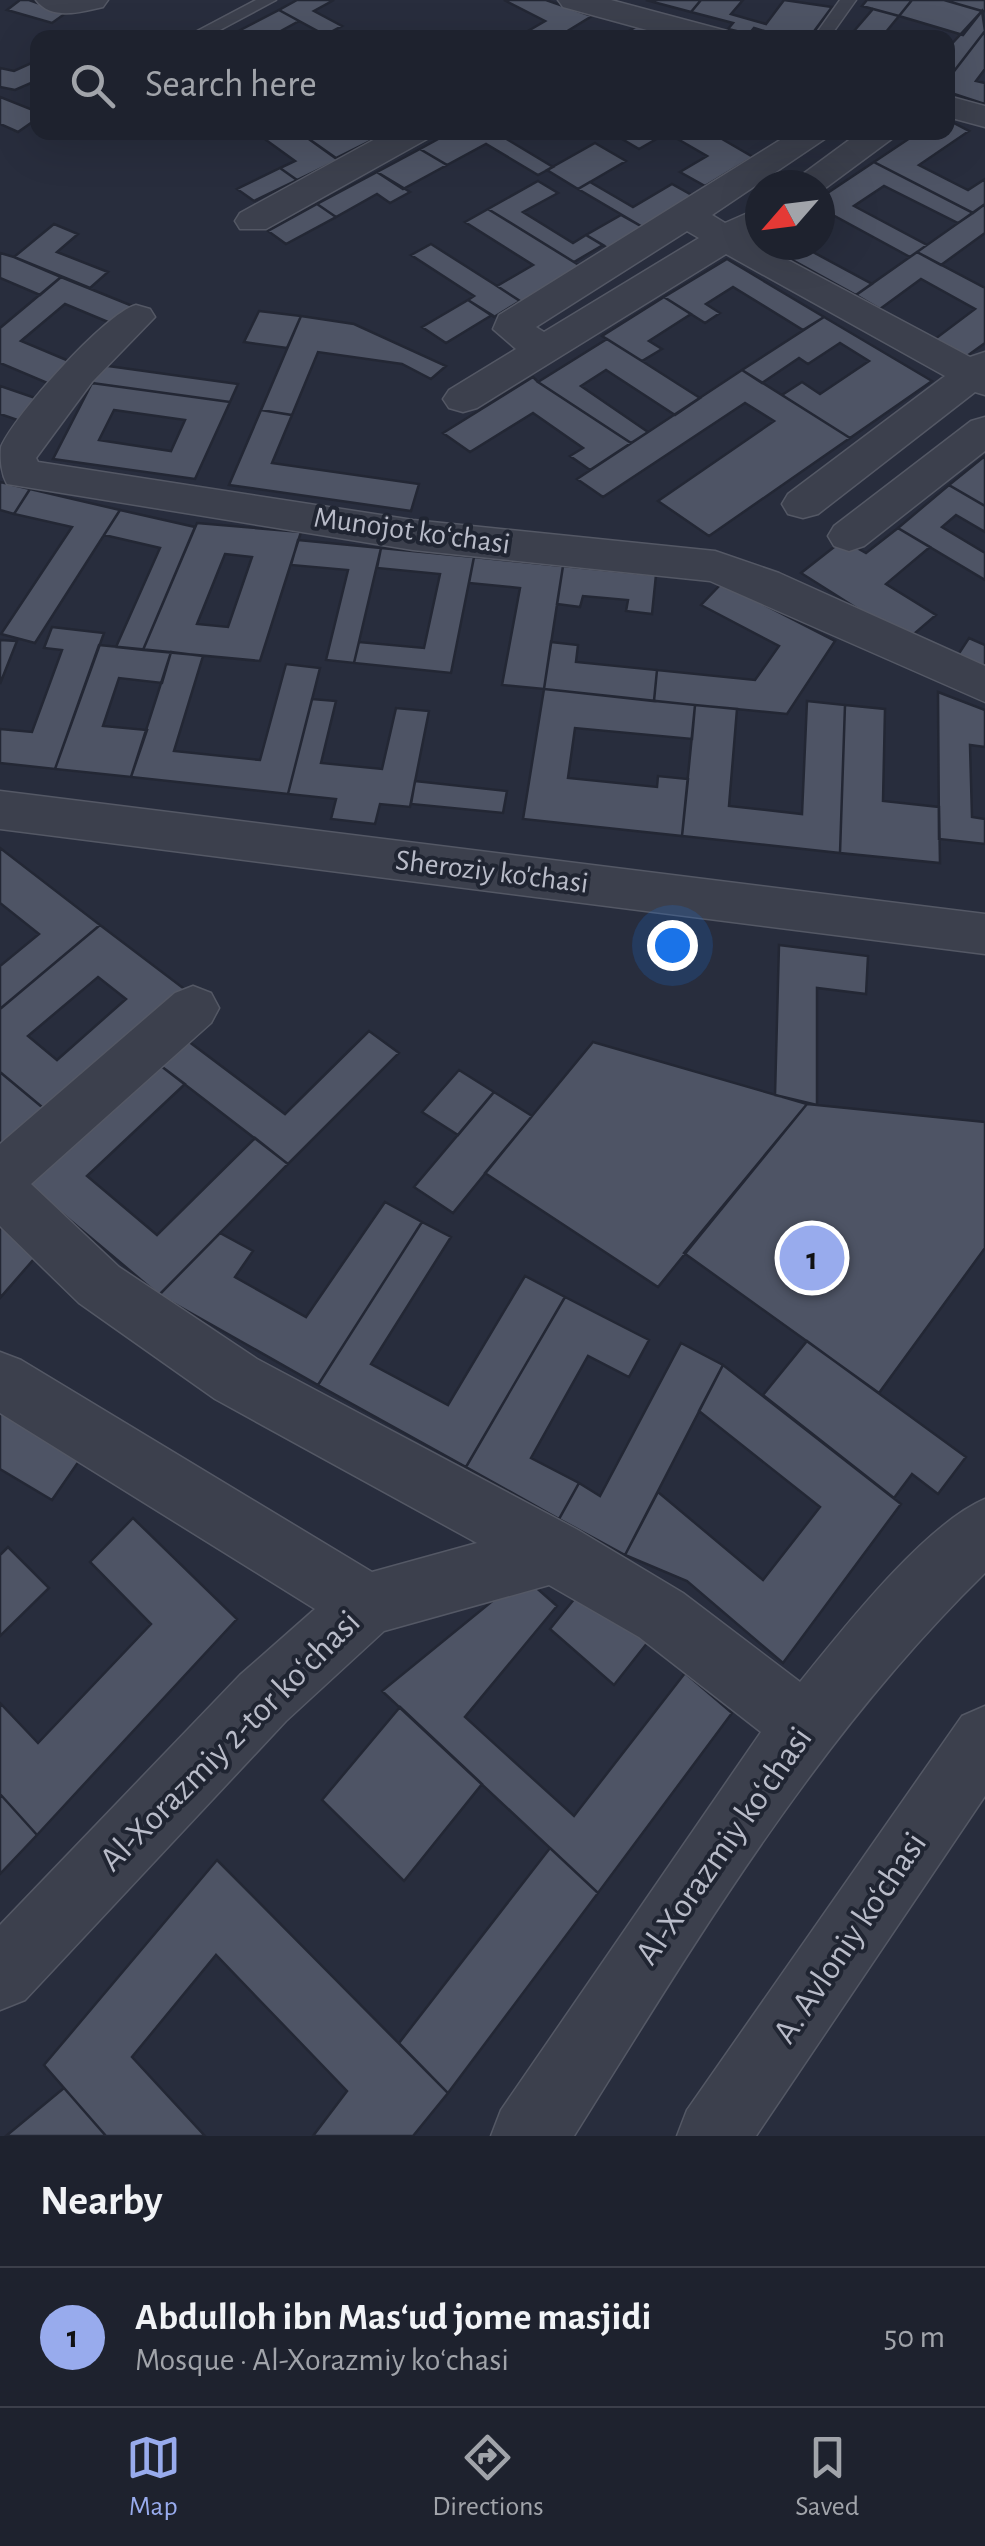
<!DOCTYPE html>
<html lang="en">
<head>
<meta charset="utf-8">
<style>
  body { margin:0; font-family:"Alegreya Sans",sans-serif; background:#2b2f3a; color:#f1f3f6 }
  .compass { position:absolute; left:745px; top:170px; width:90px; height:90px; border-radius:50%; background:#1e222e; box-shadow:0 10px 40px #0002; rotate:242deg }
  .you { position:absolute; left:672px; top:945px; width:35px; height:35px; margin:-25px; border:8px solid #fff; border-radius:50%; background:#1a73e8; box-shadow:0 0 0 15px #1a73e833 }
  .badge { display:grid; place-items:center; width:65px; height:65px; border-radius:50%; background:#98abed; color:#111; font-size:32px; font-weight:700 }
  .pin { position:absolute; translate:-50% -50%; border:5px solid #fff; box-shadow:0 2px 10px #0006 }
  .list { margin:0; padding:0; list-style:none }
  h2 { display:flex; justify-content:space-between; align-items:center; height:130px; margin:0; padding:0 40px; font-size:42px }
  h2 small { font-size:32px; font-weight:400; color:#a1a4aa }
  .list li { display:grid; grid-template-columns:65px 1fr auto; gap:30px; align-items:center; box-sizing:border-box; height:140px; padding:0 40px; border-top:2px solid #3c3f4a }
  .list b { display:block; font-size:38px; white-space:nowrap }
  .list p { margin:0; font-size:32px; white-space:nowrap; color:#a1a4aa }
  .list em { font-size:32px; font-style:normal; color:#a1a4aa }
  .icon { flex:none; width:55px; height:55px; fill:none; stroke:currentColor; stroke-width:2; stroke-linecap:round; stroke-linejoin:round }
  .map { position:relative; flex:none; width:985px; height:2136px; overflow:hidden }
  .search { position:absolute; background:#1e222e; box-shadow:0 10px 40px #0002; left:30px; right:30px; top:30px; height:110px; display:flex; align-items:center; gap:25px; box-sizing:border-box; padding:0 35px; border-radius:20px; color:#a1a4aa; font-size:38px }
  .sheet { height:270px; background:#1e222e }
  nav { display:flex; justify-content:space-around; align-items:center; box-sizing:border-box; height:140px; border-top:2px solid #3c3f4a; background:#1e222e; font-size:28px; color:#a1a4aa }
  nav a { display:grid; justify-items:center; gap:5px }
  nav .on { color:#98abed }
  .map>svg:first-child { display:block }
  .building { fill:#4e5465; stroke:#232734; stroke-width:2.5; fill-rule:evenodd }
  .lines { fill:none; stroke-linecap:round; stroke-linejoin:round }
  .lane-casing { stroke:#545865; stroke-width:3 }
  .street-casing { stroke:#545865; stroke-width:3 }
  .lane { fill:#3c404d; fill-rule:evenodd }
  .street { fill:#3c404d; fill-rule:evenodd }
  .labels { text-anchor:middle; dominant-baseline:central; stroke-width:8; stroke-linejoin:round; paint-order:stroke }
  .street-label { font-size:30px; fill:#b8bbc8; stroke:#202532 }
  .near-street-label { font-size:35px; fill:#b8bbc8; stroke:#202532 }
</style>
</head>
<body>
<div class="map">
<svg width="985" height="2136" viewBox="0 0 985 2136">
  <rect width="100%" height="100%" fill="#282d3d"/>
  <path class="building" d="M20,0h9l37,13 -14,10 -45,-13z
    M297,0h37l-20,11 28,15 -17,9 -46,-25z
    M504,0h42l46,16 -36,22h-40l29,-17z
    M646,0h55l-10,12z
    M701,0h42l-12,14 35,10 18,-24 48,7 -23,31h-22l-33,-10 -5,6 -21,-5 5,-6 -42,-11z
    M867,0h45l-13,16 -37,-10z
    M912,0h32l38,11 -19,24 -64,-19z
    M944,0h41v11h-3z
    M873,9l26,7 -18,22h-33z
    M279,10l20,11 -31,17h-43z
    M982,11l3,20 -37,48v-31z
    M643,23l54,15h-81z
    M985,31v38l-9,12 9,2v21l-37,-12v-13z
    M38,60v20l-23,10 -15,-3v-19l14,3z
    M0,97l38,15v6l-20,14 -18,-8z
    M948,120l21,11 -50,34 49,25 17,-11v25l-12,9 -99,-51 45,-30h29z
    M255,132h44l39,28 -41,20 -17,-12 15,-7z
    M299,132h89l-52,26z
    M451,132h44l58,35 -15,8 -52,-31 -39,21 -27,-16z
    M710,132l43,25 -48,29 -25,-14 27,-16 -40,-23 -28,16 -27,-16z
    M595,143l31,18 -48,28 -31,-19z
    M420,149l27,16 -44,24 -26,-17z
    M874,162l99,51 -15,10 -74,-37 -30,20 73,39 -17,12 -90,-49v-10z
    M280,168l17,12 -43,21 -17,-12z
    M377,172l33,20 -20,11 -13,-9 -41,23 -19,-13z
    M538,181l20,12 -35,19 50,31 13,-8 17,10 -29,17 -86,-53z
    M590,182l43,25 39,-23 25,14 -51,31 -68,-40z
    M317,204l19,13 -50,27 -18,-13z
    M985,204v29l-44,32 -24,-13z
    M488,209l94,58 -59,36 -26,-17 36,-21 -68,-43z
    M621,215l25,14 -35,21 -25,-15z
    M54,224l24,10 -21,18 51,20 -18,16 -76,-31z
    M431,244l66,42 23,15 -26,16 -26,-17 6,-4 -63,-41z
    M765,245h35l72,39 -16,11z
    M917,252l68,36v55l-18,13 -32,-17 40,-30 -54,-30 -41,30 -24,-14z
    M0,253l14,4 47,20 -21,18 -40,-17z
    M727,259l97,58 -21,13 -70,-43 -27,17 14,9 -15,10 -41,-26z
    M61,277l79,32 -20,18 -55,-23 -44,37 55,23 -24,21 -52,-22v-35z
    M664,297l27,17 -42,27 13,8 -20,12 -40,-25z
    M468,300l24,15 -46,28 -24,-16z
    M259,311l42,5 -14,32 -43,-6z
    M301,316l53,8 92,42 -15,13 -29,-15 -84,-12 -26,63 -31,-5z
    M824,317l108,64 -82,57 -68,-43 20,-13 18,12 49,-33 -29,-18 -32,21 -9,-6 -37,25 -20,-13z
    M607,339l35,22 58,37 -25,17 -69,-45 -25,16 67,46 -17,11 -93,-61z
    M101,365l137,19 -8,18 -138,-19z
    M742,370l108,68 -141,98 -51,-35 116,-80 -29,-18 -142,94 -26,-18z
    M533,377l5,5 93,61 -41,27 -20,-14 13,-8 -50,-35 -63,39 -27,-19z
    M92,383l138,19 -35,77 -142,-20zM114,410l71,10 -14,31 -72,-11z
    M0,386l47,16 -21,21 -26,-9z
    M261,410l31,5 -20,48 147,21 -8,27 -182,-26z
    M985,456v50l-36,-21z
    M0,482l30,7 -16,25 -14,-4z
    M949,485l36,21v26l-29,-17 -14,12 43,26v27l-87,-52z
    M30,489l90,21 -85,133 -34,-9 71,-107 -58,-13z
    M120,510l75,17 -52,123 -27,-3 44,-99 -56,-13z
    M197,523l104,9 -41,129 -117,-11zM225,554l27,3 -24,70 -31,-3z
    M898,528l32,19 -44,37 50,31 -29,25 -106,-67 42,-33 23,13z
    M298,540l83,8 -27,115 -28,-3 22,-90 -57,-5z
    M381,548l93,9 -23,116 -97,-10 5,-21 65,6 16,-74 -63,-6z
    M474,557l89,9 -19,123 -42,-4 18,-97 -51,-5z
    M563,566l93,9 -4,39 -26,-3 2,-11 -45,-4 -3,11 -23,-3z
    M722,583l113,58 -48,73 -133,-13 3,-31 98,10 24,-34 -78,-41z
    M52,627l52,6 -49,136 -55,-6v-34l32,3 30,-82 -18,-2z
    M969,638l16,7v29l-31,-13z
    M0,640l17,1 -17,43z
    M551,642l27,3 -2,17 81,8 -3,31 -110,-12z
    M99,645l72,7 -9,31 -43,-5 -16,48 44,4 -16,47 -76,-8z
    M171,652l32,4 -29,95 86,9 26,-96 34,4 -32,126 -157,-17z
    M544,689l151,16 -3,34 -117,-11 -7,50 89,9 1,-11 30,3 -6,57 -159,-17z
    M938,692l47,18v37l-15,-2 2,72 13,2v25l-46,-5z
    M312,699l24,2 -15,62 61,6 14,-61 33,3 -19,96 -30,-3 -5,20 -44,-5 5,-20 -48,-5z
    M807,701l38,4 -5,148 -158,-17 13,-131 42,4 -8,97 73,8z
    M845,705l40,4 -2,92 56,6 1,56 -100,-10z
    M415,781l92,10 -4,22 -92,-9z
    M0,848l100,77 -100,84v-43l39,-32 -39,-31z
    M100,925l91,69 -137,123 -54,-45v-63zM98,977l28,22 -69,61 -29,-24z
    M779,945l89,11 -2,38 -49,-6v117l-42,-10z
    M369,1031l30,22 -111,111 -131,-101 27,-25 101,76z
    M593,1042l214,62 -149,183 -173,-114z
    M157,1063l28,21 -98,92 70,59 98,-97 33,26 -129,131 -132,-111z
    M459,1070l35,22 -36,43 -36,-23z
    M0,1072l54,45 -54,48z
    M494,1092l38,24 -79,97 -39,-26z
    M807,1104l178,18v126l-106,145 -195,-140z
    M385,1202l37,20 -104,163 -159,-90 61,-62 33,18 -18,26 71,40z
    M422,1222l29,15 -80,127 77,41 77,-129 40,21 -99,170 -148,-82z
    M0,1226l40,26 -40,46z
    M565,1297l84,43 -20,37 -41,-21 -57,102 48,25 -20,36 -93,-52z
    M807,1341l159,116 -28,37 -26,-20 -18,24 -131,-103z
    M681,1343l42,22 -98,190 -66,-36 20,-36 21,13z
    M723,1365l178,139 -118,159 -96,-82 -62,-26 33,-63 105,88 57,-73 -121,-96z
    M0,1397l88,51 -36,52 -52,-31z
    M133,1518l104,101 -200,216 -37,-41v-91l38,40 113,-119 -61,-62z
    M8,1547l41,41 -49,48v-81z
    M523,1576l34,30 -92,111 109,99 111,-143 47,40 -134,180 -216,-202z
    M584,1587l64,55 -34,43 -64,-56z
    M400,1707l82,77 -78,97 -82,-81z
    M0,1794l37,41 -37,39z
    M550,1848l48,45 -150,200 -49,-50z
    M217,1860l231,233 -35,43h-100l34,-45 -131,-136 -84,102 73,79h-99l-62,-71z
    M64,2088l42,48h-100z"/>
  <g class="lines">
    <g class="lane-casing">
      <path id="lane" d="M256,0h20l-71,38h-21z
        M840,0h16l-27,38h-16z"/>
    </g>
    <g class="street-casing">
      <path id="street" d="M36,0h72l-5,7c-22,5 -51,14 -67,-7z
        M558,0h53l116,31 4,7h-55l-113,-31z
        M948,96l37,10v21l-37,-10z
        M388,132h44l-5,7 -161,90h-26l-5,-8 5,-8z
        M793,132h42l-123,83 13,8 25,-11 10,3v18l-8,4 8,8 210,112 15,-5v43l-10,-3 -157,122 -15,4 -15,-4 -6,-10 6,-10 157,-118 -219,-122 -249,154 -14,4 -14,-4 -6,-9 6,-9 67,-41 -23,-20 6,-14zM687,231l12,7 -155,94 -8,-5z
        M860,132h41l-81,60v-7h-32z
        M136,305l14,4 5,8 -63,65 -56,76 2,4 375,58 302,31 64,22 206,93v36l-275,-121 -297,-31 -406,-66c-6,-11 -7,-25 -6,-37 13,-31 104,-134 135,-142z
        M985,417v34l-121,95 -15,5 -15,-5 -6,-10 6,-10 137,-105z
        M0,791l985,123v40l-985,-125z
        M193,986l18,7 8,15 -8,15 -180,161 88,83 138,92 321,171 105,63 117,89c43,-53 124,-157 185,-183v74c-168,164 -287,365 -411,563h-83l10,-26 260,-378 -122,-95 -90,-52 -165,46 -98,90 -261,279 -25,10v-85l240,-250 75,-66 -315,-196v-61l21,8 351,212 105,-29 -262,-144 -136,-96 -79,-77v-82l175,-151z
        M985,1706v90l-229,340h-79l10,-26 275,-394z"/>
    </g>
    <use href="#lane" class="lane"/>
    <use href="#street" class="street"/>
  </g>
  <g class="labels">
    <g class="street-label">
      <text transform="translate(412 531) rotate(8)">Munojot koʻchasi</text>
      <text transform="translate(492 872) rotate(7)">Sheroziy ko'chasi</text>
    </g>
    <g class="near-street-label">
      <text transform="translate(230 1741) rotate(-45)">Al-Xorazmiy 2-tor koʻchasi</text>
      <text transform="translate(724 1846) rotate(-55)">Al-Xorazmiy koʻchasi</text>
      <text transform="translate(850 1938) rotate(-56)">A. Avloniy ko‘chasi</text>
    </g>
  </g>
</svg>
<svg class="compass" viewBox="-18 -18 36 36"><path d="M0-13l5 13h-10z" fill="#e53935"/><path d="M0 13l5-13h-10z" fill="#a1a4aa"/></svg>
<div class="you"></div>
<div class="pin badge" style="left:812px;top:1258px">1</div>
<div class="search"><svg class="icon" aria-label="search" viewBox="0 0 24 24"><circle cx="10" cy="10" r="6"/><path d="M15 15l6 6"/></svg>Search here</div>
</div>
<section class="sheet">
<h2>Nearby<small></small></h2>
<ul class="list">
<li><span class="badge">1</span><div><b>Abdulloh ibn Mas‘ud jome masjidi</b><p>Mosque · Al-Xorazmiy koʻchasi</p></div><em>50 m</em></li>
</ul>
</section>
<nav>
<a class="on"><svg class="icon" aria-label="map" viewBox="0 0 24 24"><path d="M3 6l6-2 6 2 6-2v14l-6 2-6-2-6 2zM9 4v14M15 6v14"/></svg>Map</a>
<a><svg class="icon" aria-label="directions" viewBox="0 0 24 24"><path d="M12 3l9 9-9 9-9-9zM9 14v-3h6M13 9l2 2-2 2"/></svg>Directions</a>
<a><svg class="icon" aria-label="saved" viewBox="0 0 24 24"><path d="M7 4h10v16l-5-4-5 4z"/></svg>Saved</a>
</nav>
</body>
</html>
